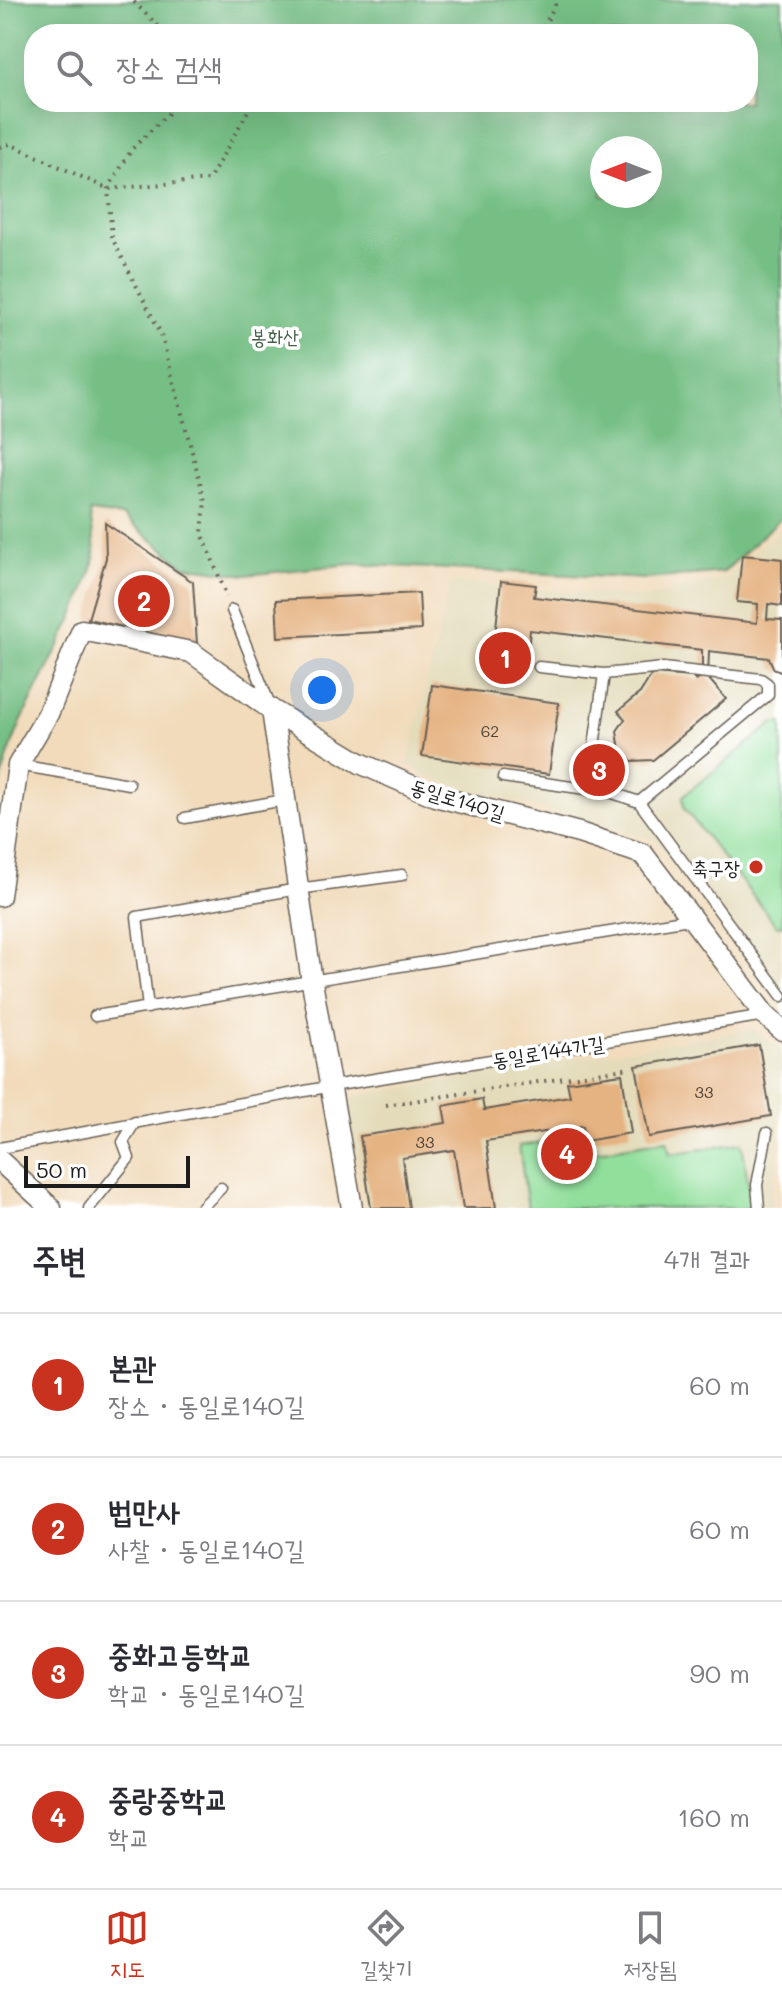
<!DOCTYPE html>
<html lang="ko">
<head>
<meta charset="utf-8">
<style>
  body { margin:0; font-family:Mali,"Poor Story",sans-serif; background:#f2f2f3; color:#2b2b33 }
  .compass { position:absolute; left:590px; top:136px; width:72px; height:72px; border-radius:50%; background:#fff; box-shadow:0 8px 32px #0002; rotate:270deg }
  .scale { position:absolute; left:24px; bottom:20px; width:166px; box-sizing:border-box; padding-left:8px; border:4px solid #1c1c1c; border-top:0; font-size:22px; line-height:28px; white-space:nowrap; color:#1c1c1c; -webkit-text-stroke:6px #fff; paint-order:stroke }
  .you { position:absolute; left:322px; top:690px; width:28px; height:28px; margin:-20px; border:6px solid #fff; border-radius:50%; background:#1a73e8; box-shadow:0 0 0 12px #1a73e833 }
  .badge { display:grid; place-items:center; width:52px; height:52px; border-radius:50%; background:#c8321e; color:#fff; font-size:26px; font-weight:700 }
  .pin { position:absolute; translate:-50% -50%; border:4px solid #fff; box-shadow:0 2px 8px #0006 }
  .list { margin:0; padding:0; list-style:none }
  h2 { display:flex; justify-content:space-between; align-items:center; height:104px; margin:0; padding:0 32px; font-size:34px }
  h2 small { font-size:26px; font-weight:400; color:#7c7c81 }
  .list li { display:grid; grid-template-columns:52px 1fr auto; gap:24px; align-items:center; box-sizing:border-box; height:144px; padding:0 32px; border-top:2px solid #e1e1e2 }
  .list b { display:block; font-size:30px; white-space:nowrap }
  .list p { margin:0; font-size:26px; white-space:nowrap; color:#7c7c81 }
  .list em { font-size:26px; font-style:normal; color:#7c7c81 }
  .icon { flex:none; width:44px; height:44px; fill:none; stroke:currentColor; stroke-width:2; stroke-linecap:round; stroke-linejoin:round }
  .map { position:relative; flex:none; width:782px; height:1208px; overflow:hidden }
  .search { position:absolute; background:#fff; box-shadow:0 8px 32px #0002; left:24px; right:24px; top:24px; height:88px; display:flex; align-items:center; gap:20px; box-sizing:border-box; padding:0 28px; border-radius:32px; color:#7c7c81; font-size:30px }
  .sheet { height:680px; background:#fff }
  nav { display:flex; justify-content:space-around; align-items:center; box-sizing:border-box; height:112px; border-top:2px solid #e1e1e2; background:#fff; font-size:22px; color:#7c7c81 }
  nav a { display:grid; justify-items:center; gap:4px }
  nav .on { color:#c8321e }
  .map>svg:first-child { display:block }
  .built { fill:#e3dbba }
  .green { fill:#92df9c; stroke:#577e5c; stroke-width:2 }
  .forest { fill:#75be84; stroke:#486d50; stroke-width:2; fill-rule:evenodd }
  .building { fill:#e5b281 }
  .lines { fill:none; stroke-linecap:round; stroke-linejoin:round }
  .service-casing { stroke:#675f54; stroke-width:13 }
  .minor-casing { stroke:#675f54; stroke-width:23 }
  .path { stroke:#675f54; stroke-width:4; stroke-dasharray:2 6; stroke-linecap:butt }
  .service { stroke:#fff; stroke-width:10 }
  .minor { stroke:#fff; stroke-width:20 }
  .poi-dot { fill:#c8321e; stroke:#fff; stroke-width:3 }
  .labels { text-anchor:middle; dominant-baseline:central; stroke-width:7; stroke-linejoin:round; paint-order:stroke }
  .number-label { font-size:16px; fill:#4e4235 }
  .park-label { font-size:20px; fill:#456049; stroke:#fff }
  .street-label { font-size:20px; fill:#1c1c1c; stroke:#fff }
  .poi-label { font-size:20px; fill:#1c1c1c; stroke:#fff; text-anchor:end }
</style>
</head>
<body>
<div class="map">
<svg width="782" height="1208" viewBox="0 0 782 1208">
  <rect width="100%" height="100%" fill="#fff"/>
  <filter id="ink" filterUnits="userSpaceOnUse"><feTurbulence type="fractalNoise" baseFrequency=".0125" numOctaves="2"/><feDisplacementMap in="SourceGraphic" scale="16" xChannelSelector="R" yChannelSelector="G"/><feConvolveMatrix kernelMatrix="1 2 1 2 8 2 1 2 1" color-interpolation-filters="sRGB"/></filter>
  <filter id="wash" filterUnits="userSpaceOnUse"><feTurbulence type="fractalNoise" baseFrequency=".006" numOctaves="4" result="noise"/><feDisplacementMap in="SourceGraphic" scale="32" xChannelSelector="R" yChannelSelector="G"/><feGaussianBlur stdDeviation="1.8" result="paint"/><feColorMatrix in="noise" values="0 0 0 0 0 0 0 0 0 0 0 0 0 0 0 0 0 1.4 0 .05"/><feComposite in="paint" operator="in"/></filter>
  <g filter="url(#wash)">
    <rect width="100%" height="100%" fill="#f1dbbb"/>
    <path class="built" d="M782,528v479l-128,-168 -229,-62 -17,-13 42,-182 195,16 81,-20z
      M753,1029l29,20v62l-11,97h-405l-17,-104 5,-8z"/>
    <path class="green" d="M774,723h8v203l-6,-1 -92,-117 -1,-12z
      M575,1137l3,17 89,-14 3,14 72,-11 10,65h-224l-9,-62z"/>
    <path class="forest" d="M0,0h782v517l-58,55 -77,7 -295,-15 -106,11 -62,-9 -61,-50 -33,-4c1,15 7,35 4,49 -21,79 -79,146 -94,227zM34,34h714v68h-714zM602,148h48v48h-48z"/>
    <g id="blocks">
      <path class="building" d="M105,523l88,59 4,62 -109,-25 18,-61z
        M742,555l40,4v47l-14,-2 -1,15 15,1v53l-8,-4 -5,-11 -60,-7 -1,27 18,21 -73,61 -21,1 -12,-10 -3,-20 8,-12 -7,-8 22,-18 12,-19 40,3 4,4 6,-4v-27l-172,-20 -3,29 -10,-1 -1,9 -24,-2 9,-84 35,4 -2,12 223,26 1,-19 -21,-2z
        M419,593l2,37 -143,7 -2,-37z
        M432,685l127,18 -10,71 -127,-18z
        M759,1045l12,71 -122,21 -13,-71z
        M622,1074l9,59 -46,8 -2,-15 -97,15 10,67h-33l-9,-58 -52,8 7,50h-38l-11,-72 86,-13 -3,-17 39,-7 2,11 86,-14 -3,-14z"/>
    </g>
  </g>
  <g filter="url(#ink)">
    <use href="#blocks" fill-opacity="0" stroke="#675f54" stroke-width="2"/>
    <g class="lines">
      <g class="service-casing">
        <path id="service" d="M232,610l38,95
          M539,667l65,7 59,-6 98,11 7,5v11l-129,107 143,194
          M18,765l111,19
          M503,777l110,16 26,9
          M588,790l16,-116
          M185,818l99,-18
          M148,1008l-11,-91 161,-28 104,-14
          M95,1016l594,-97
          M0,1148l332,-62 433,-71
          M89,1208l40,-50 -6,-16 12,-20
          M201,1208l20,-20
          M759,1208l-2,-23 10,-52"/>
      </g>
      <g class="minor-casing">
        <path id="minor" d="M272,710l40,272 40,226
          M0,896l18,-131 30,-51 34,-84 109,22 81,58 88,53 75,33 144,37 64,21 122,161 17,15
          M0,1161l51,47"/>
      </g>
      <path class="path" d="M134,2l32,32
        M320,34l6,-6 28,6
        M540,34l15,-29 -2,-5
        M180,102l-48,47 -24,40 4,49 49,96 44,167 -3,32 25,64
        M0,147l10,-3 98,45 101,-9 44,-78
        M386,1105l245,-37"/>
      <use href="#service" class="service"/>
      <use href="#minor" class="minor"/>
    </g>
  </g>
  <circle class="poi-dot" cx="756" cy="867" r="8"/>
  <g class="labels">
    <g class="number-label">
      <text x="490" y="730">62</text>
      <text x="704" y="1091">33</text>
      <text x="425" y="1141">33</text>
    </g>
    <g class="park-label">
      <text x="275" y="336">봉화산</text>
    </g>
    <g class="street-label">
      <text transform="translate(458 799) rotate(17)">동일로140길</text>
      <text transform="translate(548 1051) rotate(-9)">동일로144가길</text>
    </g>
    <g class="poi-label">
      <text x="740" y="867">축구장</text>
    </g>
  </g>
</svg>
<svg class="compass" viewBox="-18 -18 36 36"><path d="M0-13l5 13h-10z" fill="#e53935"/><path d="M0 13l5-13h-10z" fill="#7c7c81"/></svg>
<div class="scale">50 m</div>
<div class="you"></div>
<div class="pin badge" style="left:505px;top:658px">1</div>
<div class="pin badge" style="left:144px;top:601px">2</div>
<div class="pin badge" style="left:599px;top:770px">3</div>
<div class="pin badge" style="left:567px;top:1154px">4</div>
<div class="search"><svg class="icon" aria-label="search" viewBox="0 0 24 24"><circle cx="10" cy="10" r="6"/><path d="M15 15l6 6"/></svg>장소 검색</div>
</div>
<section class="sheet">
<h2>주변<small>4개 결과</small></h2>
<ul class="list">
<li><span class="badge">1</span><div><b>본관</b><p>장소 · 동일로140길</p></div><em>60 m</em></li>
<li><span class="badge">2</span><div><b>법만사</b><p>사찰 · 동일로140길</p></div><em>60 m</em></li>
<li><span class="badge">3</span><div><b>중화고등학교</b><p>학교 · 동일로140길</p></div><em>90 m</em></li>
<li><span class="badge">4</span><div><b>중랑중학교</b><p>학교</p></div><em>160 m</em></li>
</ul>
</section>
<nav>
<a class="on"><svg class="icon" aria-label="map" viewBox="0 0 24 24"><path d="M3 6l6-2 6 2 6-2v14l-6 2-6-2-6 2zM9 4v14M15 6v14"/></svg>지도</a>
<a><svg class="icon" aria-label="directions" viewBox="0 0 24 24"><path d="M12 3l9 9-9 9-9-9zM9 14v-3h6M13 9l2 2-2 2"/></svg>길찾기</a>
<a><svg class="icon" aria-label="saved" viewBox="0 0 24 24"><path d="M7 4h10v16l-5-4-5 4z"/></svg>저장됨</a>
</nav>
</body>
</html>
